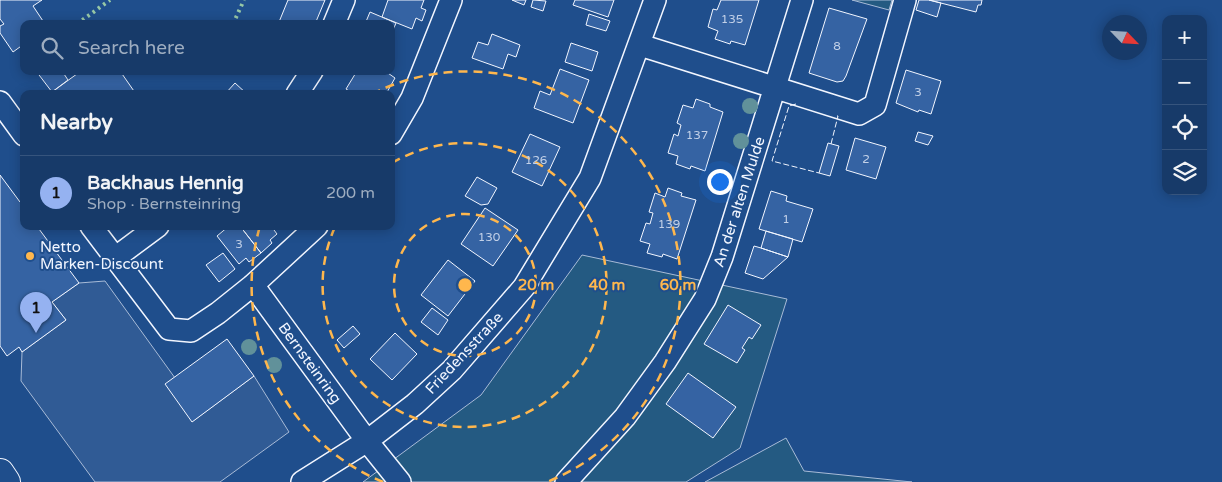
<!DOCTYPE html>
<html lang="en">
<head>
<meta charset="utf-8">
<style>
  body { margin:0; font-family:"Varela Round",sans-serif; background:#20416f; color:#f1f3f6 }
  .controls { position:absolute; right:15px; top:15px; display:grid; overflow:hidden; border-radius:10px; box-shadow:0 2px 12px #0003 }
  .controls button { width:45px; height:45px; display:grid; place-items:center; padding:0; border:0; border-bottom:1px solid #36547d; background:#173a69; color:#f1f3f6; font:25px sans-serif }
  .compass { position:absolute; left:1102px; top:15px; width:45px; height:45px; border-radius:50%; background:#173a69; box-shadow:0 2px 12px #0003; rotate:115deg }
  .you { position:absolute; left:719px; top:181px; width:18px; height:18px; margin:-12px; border:4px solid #fff; border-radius:50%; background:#1a73e8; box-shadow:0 0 0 8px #1a73e833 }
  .badge { display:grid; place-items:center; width:32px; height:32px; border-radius:50%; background:#95b2f1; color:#111; font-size:16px; font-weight:700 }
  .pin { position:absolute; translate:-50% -41px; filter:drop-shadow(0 1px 2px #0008) }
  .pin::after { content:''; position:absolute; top:26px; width:18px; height:15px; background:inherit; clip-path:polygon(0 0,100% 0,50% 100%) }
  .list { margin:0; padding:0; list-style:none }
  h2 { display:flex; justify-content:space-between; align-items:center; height:65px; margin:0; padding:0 20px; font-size:21px }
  h2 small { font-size:16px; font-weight:400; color:#9eadc0 }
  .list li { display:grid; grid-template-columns:32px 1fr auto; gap:15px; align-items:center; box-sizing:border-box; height:75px; padding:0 20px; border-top:1px solid #36547d }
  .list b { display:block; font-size:19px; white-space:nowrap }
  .list p { margin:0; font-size:16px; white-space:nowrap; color:#9eadc0 }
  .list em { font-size:16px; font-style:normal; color:#9eadc0 }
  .icon { flex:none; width:28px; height:28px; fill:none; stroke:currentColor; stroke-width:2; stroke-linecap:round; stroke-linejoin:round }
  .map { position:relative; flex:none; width:1222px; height:482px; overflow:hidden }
  .search { position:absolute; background:#173a69; box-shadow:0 2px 12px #0003; left:20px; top:20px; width:375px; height:55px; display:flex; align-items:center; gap:12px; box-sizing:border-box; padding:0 18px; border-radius:10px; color:#9eadc0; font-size:19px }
  .panel { position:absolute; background:#173a69; box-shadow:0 2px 12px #0003; left:20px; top:90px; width:375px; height:140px; border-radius:10px }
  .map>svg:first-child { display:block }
  .green { fill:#245a82; stroke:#a8bbd7 }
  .parking { fill:#305b95; stroke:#a8bbd7 }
  .building { fill:#3563a3; stroke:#f2f6ff }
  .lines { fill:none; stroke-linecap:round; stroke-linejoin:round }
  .minor-casing { stroke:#f2f6ff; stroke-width:24 }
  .primary-casing { stroke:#f2f6ff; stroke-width:30 }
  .minor { stroke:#1f4e8c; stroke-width:21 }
  .primary { stroke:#1f4e8c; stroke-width:28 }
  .hedge { stroke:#97c8a6; stroke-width:4; stroke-dasharray:2.5 4; stroke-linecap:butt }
  .fence { stroke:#f2f6ff; stroke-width:1; stroke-dasharray:6 2.5; stroke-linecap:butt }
  .tree { fill:#61919a }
  .ring { fill:none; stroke:#ffb74d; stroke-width:2.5; stroke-dasharray:9 6 }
  .poi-dot { fill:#ffb74d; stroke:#1f4e8c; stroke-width:2 }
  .labels { text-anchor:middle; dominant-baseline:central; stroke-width:4; stroke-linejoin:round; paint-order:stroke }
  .number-label { font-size:12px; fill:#c3d1e8 }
  .street-label { font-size:15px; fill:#f2f6ff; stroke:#1f4e8c }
  .poi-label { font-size:15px; fill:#f2f6ff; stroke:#1f4e8c; text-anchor:start }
  .centre { fill:#ffb74d; stroke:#1f4e8c; stroke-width:2.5 }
  .ring-label { font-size:15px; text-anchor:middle; font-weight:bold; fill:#ffb74d; stroke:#1f4e8c; stroke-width:4; stroke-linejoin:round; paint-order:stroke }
</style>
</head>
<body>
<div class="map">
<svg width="1222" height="482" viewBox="0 0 1222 482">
  <rect width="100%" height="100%" fill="#1f4e8c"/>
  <path class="green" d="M852,0h40l-3,10z
    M582,255l205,44 -47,149 -54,34h-323l118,-87z
    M786,438l18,33 108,11h-207z"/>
  <path class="parking" d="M105,281l70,97 18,43 61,-45 35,56 -69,50h-125l-74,-101 1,-29 44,-32 -14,-18 27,-19z"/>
  <path class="building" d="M0,0h42l-9,6 12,18h-21v20l-11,8 -13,-19v-7l4,-2 -4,-5z
    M288,0h37l-10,24h-31l-5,-2z
    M388,0h36l-3,8 5,2 -4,11 -6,-3 -4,11 -30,-12z
    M512,0h14l-2,5z
    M533,0l13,1 -3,10 -12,-4z
    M575,0h39l-6,17 -35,-12z
    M721,0h38l-14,45 -14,-4 -1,3 -15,-5 3,-8 -10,-4 5,-18 4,1z
    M919,0h10l12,3 -4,14 -21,-7z
    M929,0h53l-1,5h-3l-2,7z
    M829,8l38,11 -21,57 -3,5 -6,1 -28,-9z
    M370,12l26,11 -5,12v-11h-26z
    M589,14l21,7 -4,10 -20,-6z
    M492,34l28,11 -4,12 -8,-3 -5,15 -31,-11 6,-16 10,3z
    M571,43l27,9 -6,19 -27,-9z
    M560,69l29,11 -16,43 -39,-15 6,-17 10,4z
    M906,70l35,11 -10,33 -12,-4 -1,2 -22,-9z
    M36,71h26l6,9 -16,12z
    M81,71h39l16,23h-83l-1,-2z
    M357,71h28l10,7 -9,16h-32l-8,-5z
    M235,83l12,11h-22z
    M696,99l14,5v3l13,5 -18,59 -14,-5 -1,3 -14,-5 2,-8 -10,-3 6,-19 4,2 3,-11 -4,-2 6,-18 10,3z
    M918,132l15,4 -5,9 -13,-4z
    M530,134l30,13 -18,39 -30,-14z
    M855,138l31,9 -10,32 -30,-9z
    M828,143l11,3 -9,30 -11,-3z
    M0,175l20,27 4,-3v27h19l-4,3 40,54 -27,19 14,18 -44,32 -3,-5 -12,9 -7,-10z
    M477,177l20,11 -9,16 -7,1 -16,-9z
    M668,188l14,5 -1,3 15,4 -19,59 -14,-5 -1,3 -15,-4 3,-9 -10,-3 6,-18 4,1 3,-11 -4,-1 6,-19 10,4z
    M771,191l16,5 -1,5 27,8 -11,33 -43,-13z
    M485,208l33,22 -25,36 -32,-22z
    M229,226h11l21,27 -12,9 -3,-4 -7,6 -22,-28z
    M240,226h31l6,8 -7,6 2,3 -11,10z
    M766,231l27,8 -5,18 -27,-9z
    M754,246l7,2 27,9 -25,22 -18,-6z
    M223,253l12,16 -16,13 -13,-17z
    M448,260l27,21 -27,35 -27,-21z
    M728,305l33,20 -9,14 -3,-2 -7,11 3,2 -8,13 -33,-19z
    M432,308l16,12 -10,15 -17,-13z
    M353,326l7,8 -16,14 -7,-8z
    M395,333l22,21 -25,26 -22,-21z
    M227,339l27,37 -62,46 -27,-38z
    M688,373l48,34 -23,31 -47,-34z"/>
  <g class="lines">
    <g class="minor-casing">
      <path id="minor" d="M334,24l10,-24
        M640,45l219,69 16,-9 30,-105
        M297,94l15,-23
        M0,102l24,33
        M391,134l21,-36 39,-98
        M91,226l78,103 22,2 27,-18 35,-28 64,-59
        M115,258l43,-32
        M253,285l114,156 33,41
        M302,482l65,-41 48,-37 37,-34 72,-83 66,-109 65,-178
        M566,482l59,-65 40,-55 40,-63 17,-42 80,-257"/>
    </g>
    <g class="primary-casing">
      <path id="primary" d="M0,473l6,9"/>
    </g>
    <use href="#minor" class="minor"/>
    <use href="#primary" class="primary"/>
    <path class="hedge" d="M77,24l33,-24
      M233,24l11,-24"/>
    <path class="fence" d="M796,104l-7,2 -17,55 47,12
      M831,144l7,-28h-1"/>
  </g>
  <g class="tree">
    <circle cx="750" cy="106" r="8"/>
    <circle cx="741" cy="141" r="8"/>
    <circle cx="249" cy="347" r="8"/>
    <circle cx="274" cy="365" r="8"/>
  </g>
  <g class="ring">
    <circle cx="465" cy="285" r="71"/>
    <path d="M392 163A142 142 0 1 1 335 227"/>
    <path d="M383 482A213 213 0 0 1 260 226M372 94A213 213 0 1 1 547 482"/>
  </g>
  <circle class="poi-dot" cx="30" cy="256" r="5"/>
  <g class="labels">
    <g class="number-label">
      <text x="732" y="19">135</text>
      <text x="837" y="46">8</text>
      <text x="918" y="92">3</text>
      <text x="697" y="135">137</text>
      <text x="866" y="159">2</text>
      <text x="536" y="160">126</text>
      <text x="786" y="219">1</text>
      <text x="669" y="224">139</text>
      <text x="489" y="237">130</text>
      <text x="239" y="244">3</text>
    </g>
    <g class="street-label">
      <text transform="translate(739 202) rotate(-72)">An der alten Mulde</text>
      <text transform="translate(464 353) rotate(-47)">Friedensstraße</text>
      <text transform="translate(310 363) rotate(54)">Bernsteinring</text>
    </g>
    <g class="poi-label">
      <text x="40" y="247">Netto<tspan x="40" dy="17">Marken-Discount</tspan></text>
    </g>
  </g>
  <circle cx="465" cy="285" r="8" class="centre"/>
  <g class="ring-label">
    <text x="536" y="290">20 m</text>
    <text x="607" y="290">40 m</text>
    <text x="678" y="290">60 m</text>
  </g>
</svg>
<div class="controls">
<button>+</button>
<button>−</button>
<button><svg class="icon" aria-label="locate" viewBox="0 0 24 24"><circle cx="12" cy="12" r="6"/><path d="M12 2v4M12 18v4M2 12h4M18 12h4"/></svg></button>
<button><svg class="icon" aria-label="layers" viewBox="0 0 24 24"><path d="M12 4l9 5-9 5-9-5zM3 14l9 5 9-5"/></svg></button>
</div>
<svg class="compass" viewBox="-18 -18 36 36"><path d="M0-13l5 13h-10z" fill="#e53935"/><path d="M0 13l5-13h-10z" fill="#9eadc0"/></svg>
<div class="you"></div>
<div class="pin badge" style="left:36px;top:333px">1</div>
<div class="search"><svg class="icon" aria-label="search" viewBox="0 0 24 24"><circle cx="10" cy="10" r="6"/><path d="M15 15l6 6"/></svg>Search here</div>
<section class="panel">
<h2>Nearby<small></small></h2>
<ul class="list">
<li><span class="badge">1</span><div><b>Backhaus Hennig</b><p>Shop · Bernsteinring</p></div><em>200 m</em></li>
</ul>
</section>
</div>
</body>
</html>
